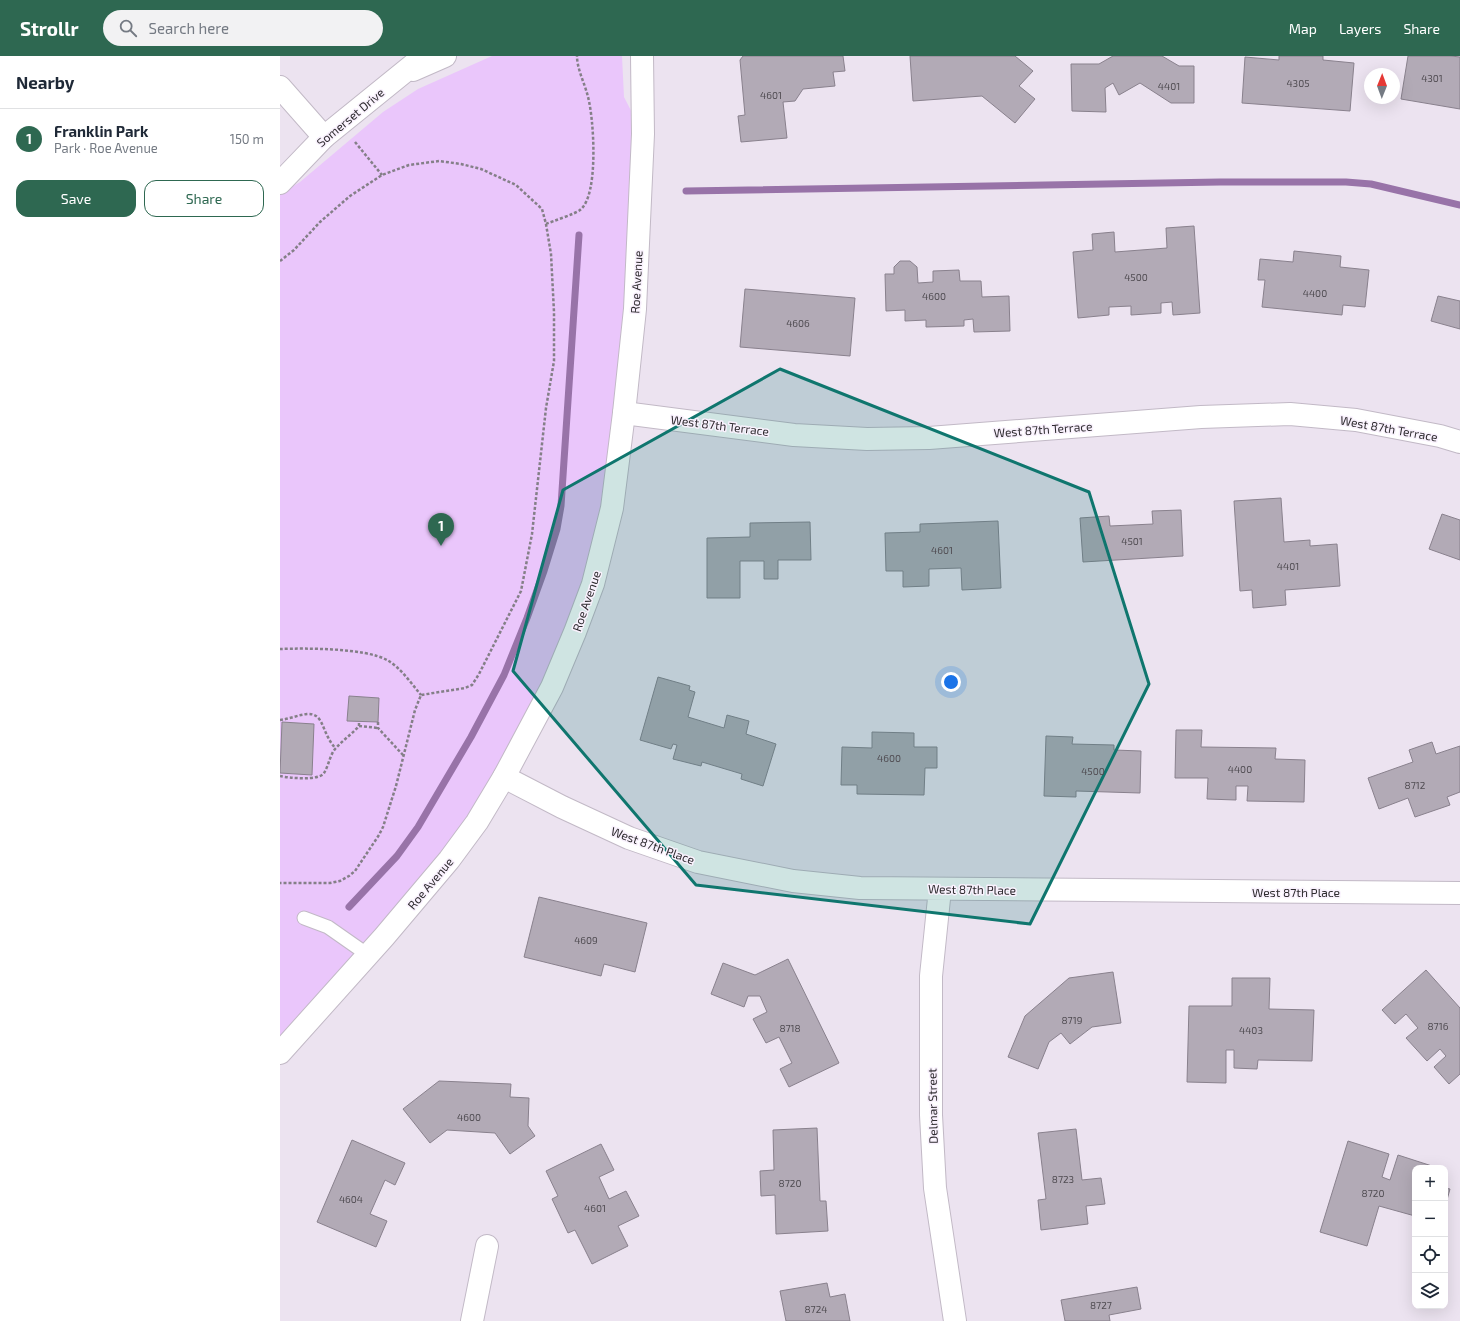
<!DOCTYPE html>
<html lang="en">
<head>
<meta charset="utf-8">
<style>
  body { margin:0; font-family:"Exo 2",sans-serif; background:#f2f2f3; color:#1f2937 }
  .controls { position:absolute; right:12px; bottom:12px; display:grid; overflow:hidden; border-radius:8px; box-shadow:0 4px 16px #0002 }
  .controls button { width:36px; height:36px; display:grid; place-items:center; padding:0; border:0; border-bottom:1px solid #e0e1e3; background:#fff; color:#1f2937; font:20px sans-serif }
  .compass { position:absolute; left:1084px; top:12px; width:36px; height:36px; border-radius:50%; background:#fff; box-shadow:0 4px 16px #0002; rotate:1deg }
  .you { position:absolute; left:671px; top:626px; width:14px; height:14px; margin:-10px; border:3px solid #fff; border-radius:50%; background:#1a73e8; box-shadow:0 0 0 6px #1a73e833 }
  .badge { display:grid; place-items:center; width:26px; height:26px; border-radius:50%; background:#2e6851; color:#fff; font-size:13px; font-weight:700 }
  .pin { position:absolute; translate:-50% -33px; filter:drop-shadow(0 1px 2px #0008) }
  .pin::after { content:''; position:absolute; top:21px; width:14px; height:12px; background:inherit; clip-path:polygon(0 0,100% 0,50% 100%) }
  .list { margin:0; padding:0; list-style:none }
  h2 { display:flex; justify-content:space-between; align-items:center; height:52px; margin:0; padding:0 16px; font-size:17px }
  h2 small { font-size:13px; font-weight:400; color:#747a83 }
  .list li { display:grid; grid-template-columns:26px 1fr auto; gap:12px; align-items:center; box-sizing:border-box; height:60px; padding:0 16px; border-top:1px solid #e0e1e3 }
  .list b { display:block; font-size:15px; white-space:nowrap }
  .list p { margin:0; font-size:13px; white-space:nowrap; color:#747a83 }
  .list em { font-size:13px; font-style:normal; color:#747a83 }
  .actions { display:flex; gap:8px; padding:12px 16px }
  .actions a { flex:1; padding:9px 0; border:1px solid #2e6851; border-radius:12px; text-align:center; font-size:14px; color:#2e6851 }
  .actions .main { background:#2e6851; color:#fff }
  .icon { flex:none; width:22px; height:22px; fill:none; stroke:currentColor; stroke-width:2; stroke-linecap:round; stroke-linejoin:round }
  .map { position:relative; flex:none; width:1180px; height:1265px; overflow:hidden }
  header { display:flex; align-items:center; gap:24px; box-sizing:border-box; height:56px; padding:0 20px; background:#2e6851; color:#fff }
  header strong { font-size:19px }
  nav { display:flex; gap:22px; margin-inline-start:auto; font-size:14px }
  .search { width:280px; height:36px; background:#f2f2f3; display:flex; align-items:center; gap:10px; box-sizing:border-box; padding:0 14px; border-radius:22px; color:#747a83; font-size:15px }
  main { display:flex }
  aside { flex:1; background:#fff }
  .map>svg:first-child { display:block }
  .green { fill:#eac6fb }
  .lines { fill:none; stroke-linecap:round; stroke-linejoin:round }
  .stream { stroke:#9873a8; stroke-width:7 }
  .building { fill:#b2aab6; stroke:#89818d }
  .lane-casing { stroke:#c2b9c6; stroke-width:15 }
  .street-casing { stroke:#c2b9c6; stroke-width:24 }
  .secondary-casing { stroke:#c2b9c6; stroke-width:24 }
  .path { stroke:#847f87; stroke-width:2.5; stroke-dasharray:3 2; stroke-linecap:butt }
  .lane { stroke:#fff; stroke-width:13 }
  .street { stroke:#fff; stroke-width:22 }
  .secondary { stroke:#fff; stroke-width:22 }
  .marked { fill:#0f766e; fill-opacity:0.2; stroke:#0f766e; stroke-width:3; stroke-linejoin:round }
  .labels { text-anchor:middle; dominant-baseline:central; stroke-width:3; stroke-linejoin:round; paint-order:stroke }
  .number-label { font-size:10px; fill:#504c52 }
  .street-label { font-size:12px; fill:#2f2c30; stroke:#f9f1fd }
</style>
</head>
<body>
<header>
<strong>Strollr</strong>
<div class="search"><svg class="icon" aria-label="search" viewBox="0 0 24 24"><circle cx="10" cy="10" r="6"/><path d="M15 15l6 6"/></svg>Search here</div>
<nav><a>Map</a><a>Layers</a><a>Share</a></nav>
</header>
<main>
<aside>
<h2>Nearby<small></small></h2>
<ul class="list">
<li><span class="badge">1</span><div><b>Franklin Park</b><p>Park · Roe Avenue</p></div><em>150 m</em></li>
</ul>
<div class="actions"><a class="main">Save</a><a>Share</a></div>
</aside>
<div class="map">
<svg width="1180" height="1265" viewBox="0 0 1180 1265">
  <rect width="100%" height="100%" fill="#ece3f0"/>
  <path class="green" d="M212,0h130l2,41 19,37 -8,175 -42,275 -89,193 -224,276v-859l20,-12 83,-70 35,-23z"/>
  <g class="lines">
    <path class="stream" d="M406,135l534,-9h126l25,2 89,21
      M69,851l48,-51 21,-29 53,-90 33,-62 23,-57 17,-47 13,-42 4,-23 18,-271"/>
  </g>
  <path class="building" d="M463,0h100l2,15 -12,1 2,14 -32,3 -8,12 -12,1 4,36 -46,4 -3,-26 7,-1 -5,-55z
    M630,0h105l18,15 -14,15 16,13 -20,24 -33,-27 -69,5z
    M833,0h49l17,10h15v37h-23l-31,-20 -21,12 -6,-12 -8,5 1,24 -34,-1 -1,-47h28z
    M999,0h44v4l31,3 -4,48 -108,-8 3,-46 34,3z
    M1128,0h43l9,1v52l-59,-10z
    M914,170l6,87 -27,2 -1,-13 -11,1v10l-30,2v-9l-22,1v8l-31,3 -5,-66 20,-2 -1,-16 22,-2 1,20 52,-4 -1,-20z
    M1014,195l47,5 -1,11 29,3 -4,37 -22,-2 -1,10 -80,-8 3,-27h-7l2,-21 33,3z
    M620,205h10l7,6 1,16 15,-1v-11l26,-1 1,11h21l1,16 27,-1 1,35 -36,1 -1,-13 -9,1v6l-38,1v-7l-21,1v-11l-19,1 -1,-37h9v-7z
    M465,233l110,9 -5,58 -110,-9z
    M1158,240l22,5v28l-29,-8z
    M1001,442l3,44 26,-2v6l27,-2 3,42 -55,4 1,15 -33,3 -1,-18 -12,1 -6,-90z
    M901,454l2,46 -100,6 -3,-44 29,-2 1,10 43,-2 -1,-13z
    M1162,458l18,6v40l-31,-11z
    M718,465l3,67 -39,2 -1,-22 -32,1v17l-26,1v-16h-17l-1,-38 35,-1v-8z
    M530,466l1,38h-33v19h-14v-18h-24v37h-33v-60l43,-1v-14z
    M378,621l32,9 -1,4 6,2 -7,25 36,11 3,-13 22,6 -3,13 30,10 -13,42 -22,-7 1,-5 -40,-12 -1,4 -28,-7 4,-14 -4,-1 -2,5 -31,-9z
    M69,640l30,2 -1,24 -31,-1z
    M2,666l32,2 -2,51 -32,-2z
    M896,674h26l-1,17 75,1 -1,11 30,1 -1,42 -57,-1 1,-15h-12v14l-29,-1 1,-21h-33z
    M592,676l42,1v14h23v21h-12l-1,27 -67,-1v-9h-16l1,-38 30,1z
    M766,680l27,1 -1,7 42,1v5l27,1 -1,42 -64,-2v6l-32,-1z
    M1152,686l4,12 24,-8v46l-13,5 3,8 -35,12 -7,-19 -29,11 -11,-31 45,-16 -4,-12z
    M259,841l108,26 -12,49 -31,-8 -3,12 -77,-19z
    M508,903l51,104 -50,24 -9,-18 12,-6 -13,-26 -13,6 -13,-24 14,-7 -7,-16h-12l-4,11 -33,-13 12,-31 32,12z
    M1146,914l34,38v66l-11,10 -15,-17 12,-11 -6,-7 -13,12 -21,-23 12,-10 -12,-14 -11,10 -13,-14z
    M833,916l8,51 -29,4 -22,17 -9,-11 -12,9 -11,27 -30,-12 17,-41 44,-38z
    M952,922h38l-1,31 45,1 -2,51 -54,-1 -1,9 -23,-1v-18h-8v33l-39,-1 2,-76h43z
    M159,1025l72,3 -1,13 19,1 -1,28 7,10 -25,18 -15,-21 -48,-3 -17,13 -27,-34z
    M537,1072l3,73h6l2,30 -52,3 -1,-39 -14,1 -1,-25 14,-1 -1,-40z
    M796,1073l6,51 19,-2 4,26 -19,2 2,18 -47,6 -3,-30 8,-1 -8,-66z
    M72,1084l53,23 -10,22 -10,-5 -15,34 17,7 -11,26 -59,-25z
    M1068,1085l41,13 -7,23 8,3 8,-25 34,11 -1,2h-16v48l-36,-10 -12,40 -47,-14z
    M321,1088l13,26 -15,7 10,22 17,-8 13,25 -21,10 10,20 -36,18 -17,-34 -7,3 -16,-34 6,-3 -12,-25z
    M1165,1132l5,1 -5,18z
    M547,1227l3,14 15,-3 5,27h-64l-6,-30z
    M857,1231l4,22 -32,6 1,6h-45l-4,-21z"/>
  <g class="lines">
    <g class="lane-casing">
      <path id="lane" d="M24,862l24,9 40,28"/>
    </g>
    <g class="street-casing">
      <path id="street" d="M0,31l44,50
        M344,357l170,22 73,4 62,-1 272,-21 89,-3 66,6 84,16 20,6
        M224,721l58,30 67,31 69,24 95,19 67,7 600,5
        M660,833l-9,87v139l4,73 20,133
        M192,1265l15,-75"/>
    </g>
    <g class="secondary-casing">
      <path id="secondary" d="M133,14l32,-14
        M0,127l44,-46 100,-81
        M0,997l104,-116 65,-77 28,-38 27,-45 48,-90 23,-55 18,-48 19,-76 12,-95 11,-104 8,-175 -1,-78"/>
    </g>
    <path class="path" d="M75,86l27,33
      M266,168c7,-3 29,-10 34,-14 19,-14 14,-91 8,-113 -3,-13 -11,-28 -11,-41
      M0,205l14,-11 26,-28 30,-26 32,-21 27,-10 30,-4 22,3 20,5 35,16 26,24 4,15 5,30 3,58v49l-8,47 -14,126 -11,57 -42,83 -7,11 -7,3 -44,7 -6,15 -19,76 -13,41 -4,8 -24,36 -6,5 -9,5 -10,2h-50
      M0,593c26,-1 85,-1 107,11 13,7 24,23 34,35
      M0,664c9,-1 18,-5 27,-6 14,-1 15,12 20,21 2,5 5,9 8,13
      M98,666v6l25,27
      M79,670l19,2
      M0,720c8,2 39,5 44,-3 5,-8 6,-19 12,-25 7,-8 16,-14 23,-22v-5"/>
    <use href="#lane" class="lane"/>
    <use href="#street" class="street"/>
    <use href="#secondary" class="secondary"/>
  </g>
  <path class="marked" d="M500,313l309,123 60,192 -119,240 -334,-39 -183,-214 50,-181z"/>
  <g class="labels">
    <g class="number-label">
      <text x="1152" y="22">4301</text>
      <text x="1018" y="27">4305</text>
      <text x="889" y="30">4401</text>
      <text x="491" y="39">4601</text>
      <text x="856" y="221">4500</text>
      <text x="1035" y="237">4400</text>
      <text x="654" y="240">4600</text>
      <text x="518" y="267">4606</text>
      <text x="852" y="485">4501</text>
      <text x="662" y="494">4601</text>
      <text x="1008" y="510">4401</text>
      <text x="609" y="702">4600</text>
      <text x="960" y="713">4400</text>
      <text x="813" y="715">4500</text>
      <text x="1135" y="729">8712</text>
      <text x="306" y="884">4609</text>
      <text x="792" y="964">8719</text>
      <text x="1158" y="970">8716</text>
      <text x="510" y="972">8718</text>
      <text x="971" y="974">4403</text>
      <text x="189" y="1061">4600</text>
      <text x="783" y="1123">8723</text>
      <text x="510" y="1127">8720</text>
      <text x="1093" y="1137">8720</text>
      <text x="71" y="1143">4604</text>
      <text x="315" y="1152">4601</text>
      <text x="821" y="1249">8727</text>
      <text x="536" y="1253">8724</text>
    </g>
    <g class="street-label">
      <text transform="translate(70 61) rotate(-40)">Somerset Drive</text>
      <text transform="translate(356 226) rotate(-87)">Roe Avenue</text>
      <text transform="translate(440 369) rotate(7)">West 87th Terrace</text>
      <text transform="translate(1109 372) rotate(10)">West 87th Terrace</text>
      <text transform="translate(763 373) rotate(-4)">West 87th Terrace</text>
      <text transform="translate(306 545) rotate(-71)">Roe Avenue</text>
      <text transform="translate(373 789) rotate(20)">West 87th Place</text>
      <text transform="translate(150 827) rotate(-50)">Roe Avenue</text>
      <text transform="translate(692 833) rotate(1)">West 87th Place</text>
      <text x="1016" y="836">West 87th Place</text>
      <text transform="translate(652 1050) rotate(-91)">Delmar Street</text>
    </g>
  </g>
</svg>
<div class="controls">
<button>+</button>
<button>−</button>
<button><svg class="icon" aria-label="locate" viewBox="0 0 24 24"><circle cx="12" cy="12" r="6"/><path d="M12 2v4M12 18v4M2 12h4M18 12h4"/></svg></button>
<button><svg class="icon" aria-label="layers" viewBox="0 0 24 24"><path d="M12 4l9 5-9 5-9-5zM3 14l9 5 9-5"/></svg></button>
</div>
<svg class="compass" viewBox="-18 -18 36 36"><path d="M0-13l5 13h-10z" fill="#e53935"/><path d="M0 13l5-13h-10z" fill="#747a83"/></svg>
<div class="you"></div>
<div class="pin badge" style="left:161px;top:490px">1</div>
</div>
</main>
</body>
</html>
